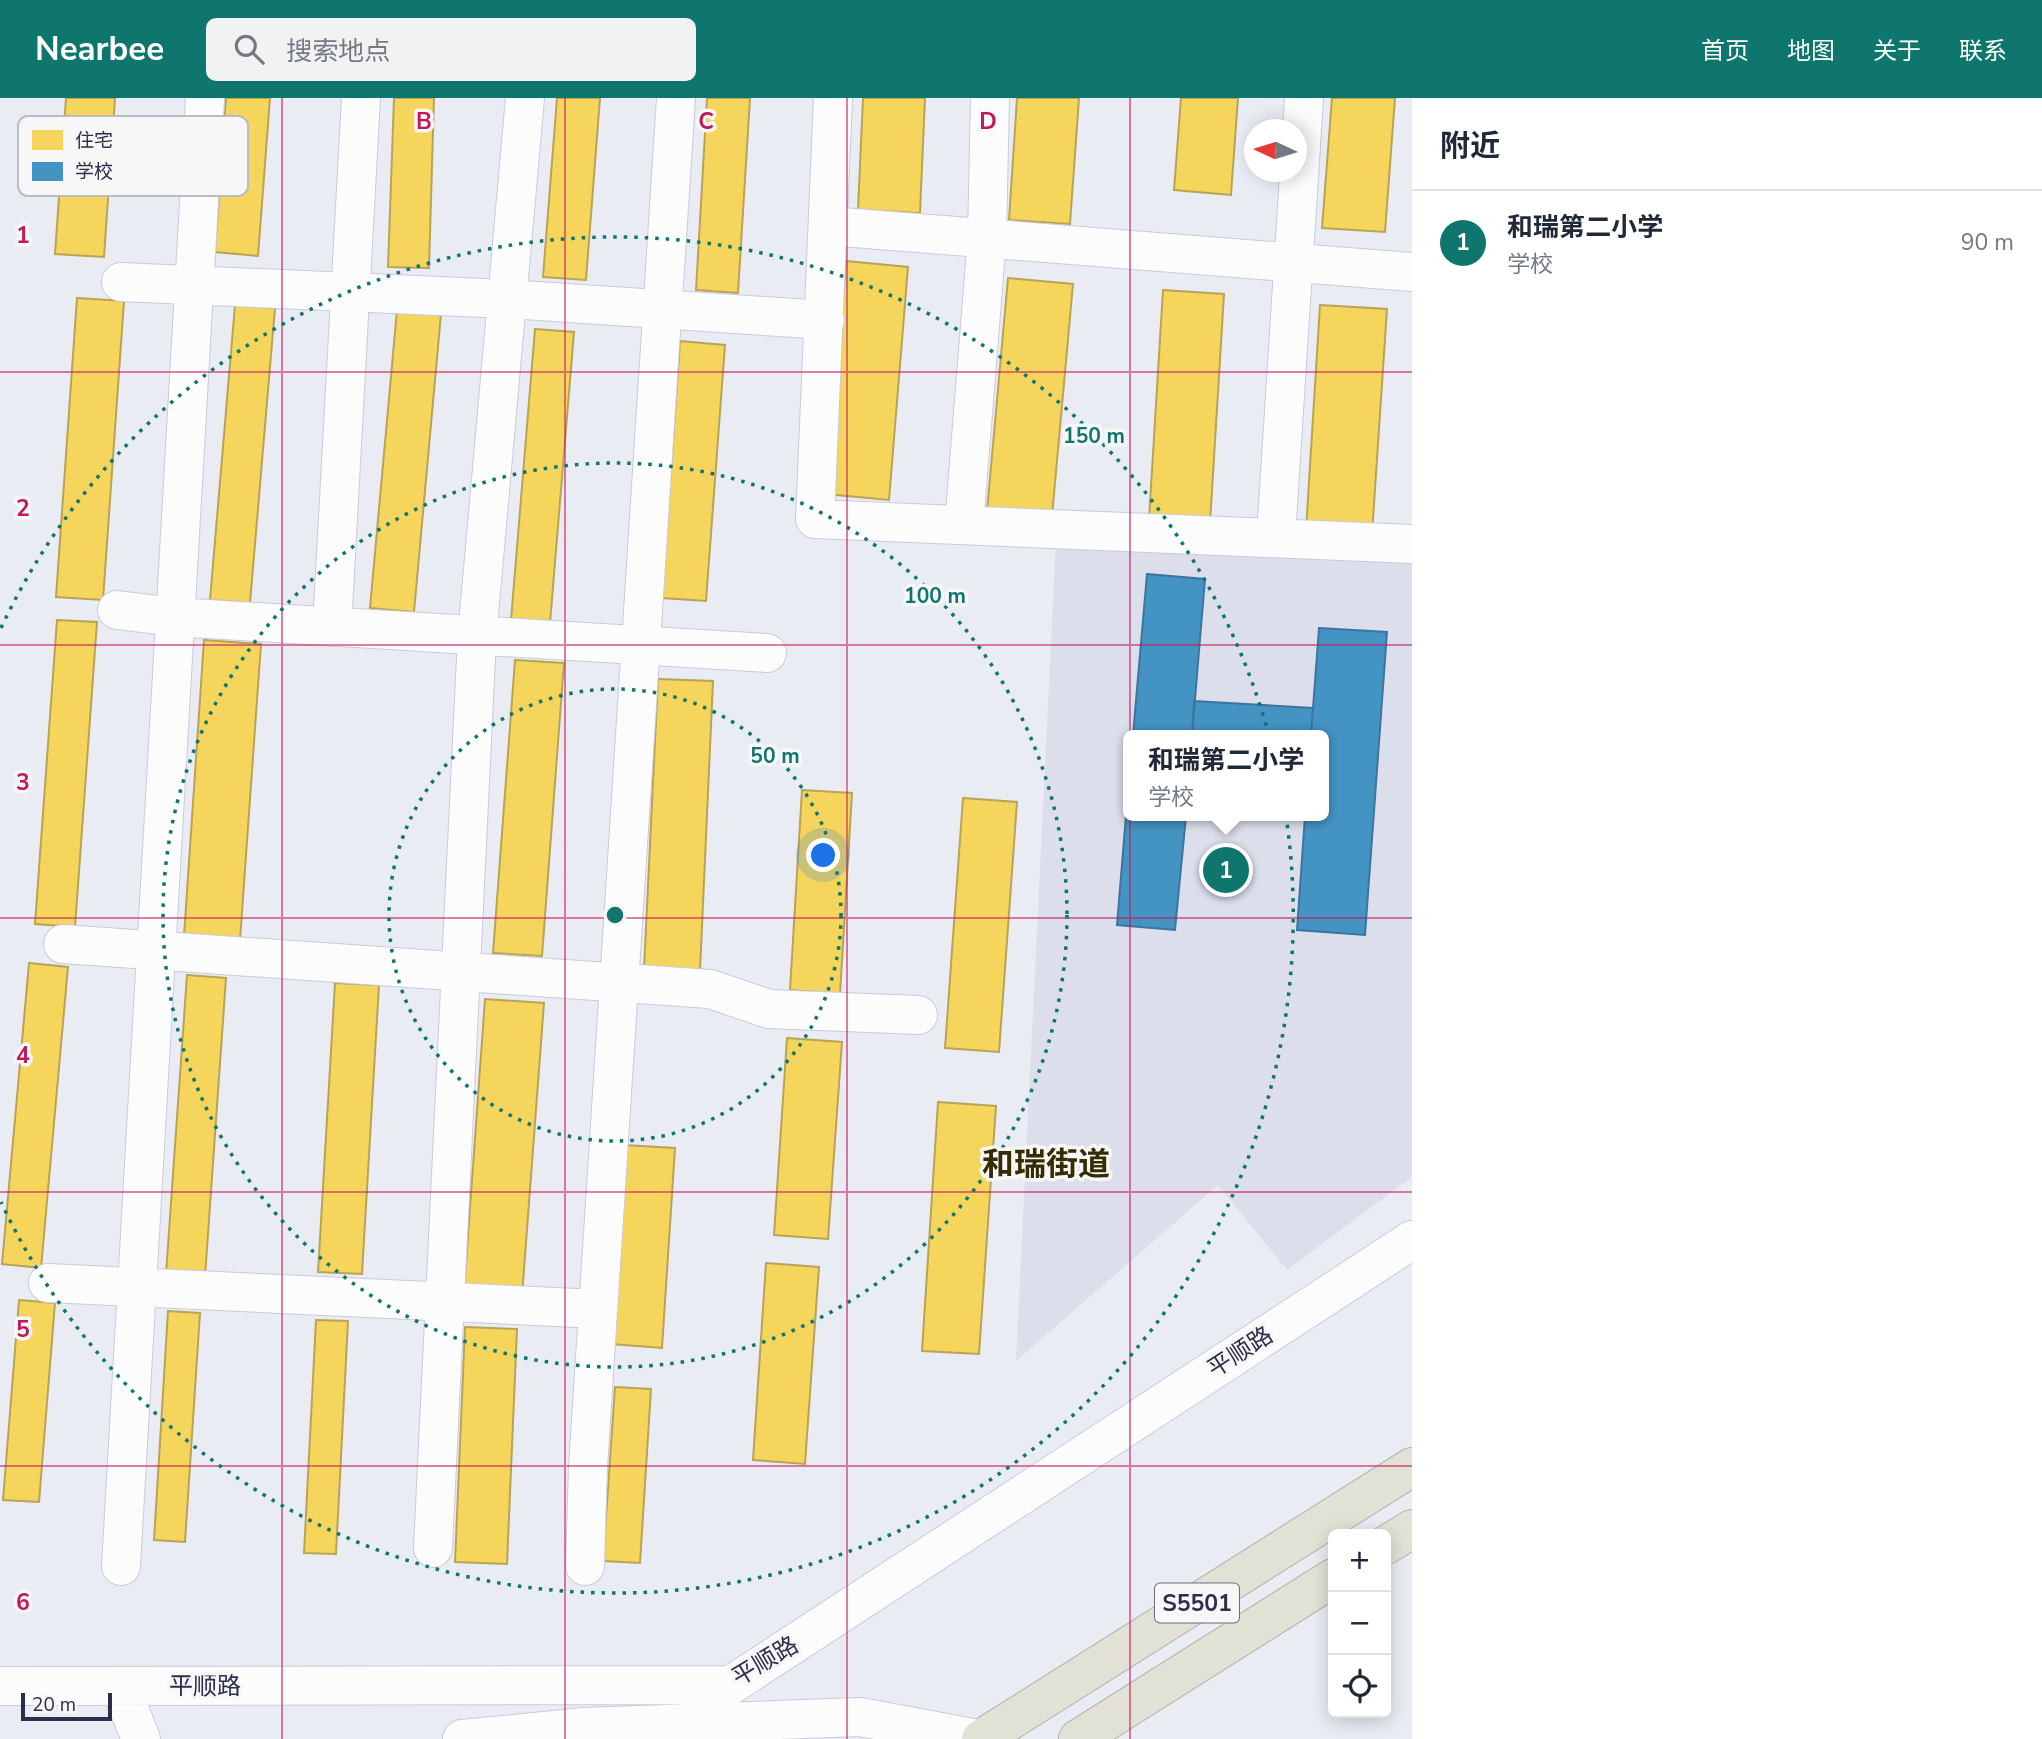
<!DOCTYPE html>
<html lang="zh">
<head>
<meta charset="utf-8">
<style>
  body { margin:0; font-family:"Nunito Sans","Noto Sans SC",sans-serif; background:#f2f2f3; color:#1f2937 }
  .controls { position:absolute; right:21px; bottom:21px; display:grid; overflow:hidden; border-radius:10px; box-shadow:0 4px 18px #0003 }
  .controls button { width:63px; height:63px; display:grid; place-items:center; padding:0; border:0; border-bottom:2px solid #e0e1e3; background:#fff; color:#1f2937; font:35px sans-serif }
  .compass { position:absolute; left:1244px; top:21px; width:63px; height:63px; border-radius:50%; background:#fff; box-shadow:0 4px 18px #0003; rotate:274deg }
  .scale { position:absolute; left:21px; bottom:18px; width:91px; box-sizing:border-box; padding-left:7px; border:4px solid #2c2e4b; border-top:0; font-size:19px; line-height:24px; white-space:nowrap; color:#2c2e4b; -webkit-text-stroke:5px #f7f7f7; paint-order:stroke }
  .you { position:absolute; left:824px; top:758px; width:24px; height:24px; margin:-18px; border:5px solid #fff; border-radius:50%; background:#1a73e8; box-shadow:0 0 0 10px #1a73e833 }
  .badge { display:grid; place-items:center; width:46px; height:46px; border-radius:50%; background:#0f766e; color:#fff; font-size:23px; font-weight:700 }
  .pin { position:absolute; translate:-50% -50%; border:4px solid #fff; box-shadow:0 2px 7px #0006 }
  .popup { position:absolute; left:1123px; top:632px; width:206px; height:91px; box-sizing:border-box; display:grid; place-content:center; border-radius:10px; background:#fff; filter:drop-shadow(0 2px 5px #0005); font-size:23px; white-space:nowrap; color:#747a83 }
  .popup b { font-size:26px; color:#1f2937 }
  .popup::after { content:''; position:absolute; left:50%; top:100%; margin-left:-14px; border:14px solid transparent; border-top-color:#fff }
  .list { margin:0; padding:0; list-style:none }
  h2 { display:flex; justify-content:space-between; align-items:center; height:91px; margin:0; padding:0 28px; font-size:30px }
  h2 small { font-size:23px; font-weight:400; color:#747a83 }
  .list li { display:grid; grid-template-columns:46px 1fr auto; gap:21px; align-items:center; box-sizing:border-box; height:105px; padding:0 28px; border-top:2px solid #e0e1e3 }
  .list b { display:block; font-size:26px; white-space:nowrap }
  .list p { margin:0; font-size:23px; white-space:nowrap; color:#747a83 }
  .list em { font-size:23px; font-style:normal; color:#747a83 }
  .icon { flex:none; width:38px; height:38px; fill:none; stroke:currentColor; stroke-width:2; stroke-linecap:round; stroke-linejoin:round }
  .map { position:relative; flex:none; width:1412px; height:1641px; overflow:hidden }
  header { display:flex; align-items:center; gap:42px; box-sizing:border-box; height:98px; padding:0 35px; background:#0f766e; color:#fff }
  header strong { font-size:33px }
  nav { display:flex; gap:38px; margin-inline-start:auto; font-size:24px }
  .search { width:490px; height:63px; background:#f2f2f3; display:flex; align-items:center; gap:18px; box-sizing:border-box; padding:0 24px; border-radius:10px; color:#747a83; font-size:26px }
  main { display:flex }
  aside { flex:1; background:#fff }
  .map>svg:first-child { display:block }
  .built { fill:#dcdeeb; fill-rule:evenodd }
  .homes { fill:#f6d55c; stroke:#b9a357; stroke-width:2 }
  .schools { fill:#4393c3; stroke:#3c759f; stroke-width:2 }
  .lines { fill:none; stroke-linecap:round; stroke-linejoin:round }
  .minor-casing { stroke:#c9cbdc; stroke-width:40 }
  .highway-casing { stroke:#b4b3ac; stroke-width:40 }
  .minor { stroke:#fcfcfd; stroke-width:38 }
  .highway { stroke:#e2e1d6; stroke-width:38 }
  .grid { fill:none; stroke:#c2185b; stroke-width:2; stroke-opacity:0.55 }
  .ring { fill:none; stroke:#0f766e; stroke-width:3.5; stroke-dasharray:3.5 7 }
  .labels { text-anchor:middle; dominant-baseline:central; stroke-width:7; stroke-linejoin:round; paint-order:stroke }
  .shield { fill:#f7f7f7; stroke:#696a7f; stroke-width:2 }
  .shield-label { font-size:23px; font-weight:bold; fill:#2c2e4b }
  .street-label { font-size:24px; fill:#2c2e4b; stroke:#f7f7f7 }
  .district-label { font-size:32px; font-weight:bold; fill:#352d02; stroke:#f7f7f7 }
  .key { fill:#f7f7f7; stroke:#babbc3; stroke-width:2 }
  .key-label { font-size:19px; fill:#2c2e4b }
  .grid-label { font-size:23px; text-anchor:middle; font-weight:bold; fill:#c2185b; stroke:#f7f7f7; stroke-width:7; stroke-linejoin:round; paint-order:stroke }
  .centre { fill:#0f766e; stroke:#f7f7f7; stroke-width:3.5 }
  .ring-label { font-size:21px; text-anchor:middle; font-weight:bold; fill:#0f766e; stroke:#f7f7f7; stroke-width:7; stroke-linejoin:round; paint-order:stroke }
</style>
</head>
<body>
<header>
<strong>Nearbee</strong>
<div class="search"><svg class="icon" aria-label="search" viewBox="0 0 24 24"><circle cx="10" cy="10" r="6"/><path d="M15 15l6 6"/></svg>搜索地点</div>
<nav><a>首页</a><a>地图</a><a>关于</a><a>联系</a></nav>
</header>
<main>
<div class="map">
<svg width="1412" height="1641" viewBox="0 0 1412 1641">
  <rect width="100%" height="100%" fill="#eaecf4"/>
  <path class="built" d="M1056,442l356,23v614l-125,93 -69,-85 -202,176zM1128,637h196v81h-196z"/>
  <path class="homes" d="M66,0h49l-11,159 -49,-3z
    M226,0h44l-12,158 -43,-4z
    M394,0h40l-5,170 -41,-1z
    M557,0h43l-14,182 -43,-3z
    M707,0h43l-12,195 -42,-3z
    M863,0h62l-5,115 -62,-3z
    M1017,0h62l-9,126 -61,-4z
    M1181,0h57l-7,97 -57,-5z
    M1332,0h63l-10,134 -63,-4z
    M846,163l62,6 -19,233 -63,-6z
    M1008,180l65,6 -21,232 -65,-5z
    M1163,192l61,4 -14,229 -61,-4z
    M77,200l47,3 -21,299 -47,-3z
    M235,207l40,3 -25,295 -40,-3z
    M1320,207l67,4 -15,225 -66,-4z
    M397,212l44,4 -27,298 -44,-4z
    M535,231l39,3 -24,291 -39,-3z
    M680,243l45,4 -19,256 -44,-3z
    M57,522l40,2 -22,305 -40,-3z
    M204,542l57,4 -21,296 -56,-4z
    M515,562l49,3 -22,293 -49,-3z
    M658,581l55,2 -13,290 -56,-2z
    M802,692l50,3 -12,201 -50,-4z
    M963,700l54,4 -18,250 -54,-4z
    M29,865l39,4 -27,301 -39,-4z
    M187,877l39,3 -21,299 -39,-3z
    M335,885l44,2 -17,289 -44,-2z
    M485,901l59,4 -22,293 -58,-4z
    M787,940l55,4 -14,197 -54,-4z
    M938,1004l58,4 -17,248 -57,-3z
    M623,1047l52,3 -13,200 -51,-4z
    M766,1165l53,4 -14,197 -52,-4z
    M19,1202l36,3 -16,199 -36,-2z
    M168,1213l32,2 -15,229 -31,-2z
    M316,1222l32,1 -12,233 -32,-1z
    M465,1229l52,2 -10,235 -52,-2z
    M615,1289l36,2 -11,174 -37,-2z"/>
  <path class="schools" d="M1147,476l58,5 -13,156h-59z
    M1319,530l68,4 -22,303 -68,-5 8,-114h19v-81h-13z
    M1194,603l119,7 -2,27h-119z
    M1128,693v25h58l-11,114 -58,-5z"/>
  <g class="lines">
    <g class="minor-casing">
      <path id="minor" d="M833,0l-18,421 597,25
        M829,128l583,46
        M121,184l386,17 318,21
        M964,427l23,-287 3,-140
        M1276,438l28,-438
        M117,512l58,7 592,36
        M332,529l29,-529
        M63,846l647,45 59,20 149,6
        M48,1185l550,26
        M433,1450l44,-911 48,-539
        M121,1468l84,-1468
        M585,1468l3,-99 88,-1369
        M0,1588l731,-1 681,-445
        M120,1588l21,53
        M462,1641l122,-12 276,-10 118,22"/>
    </g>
    <g class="highway-casing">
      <path id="highway" d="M1386,1447l26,-16
        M981,1641l431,-272
        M1078,1641l255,-161"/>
    </g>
    <use href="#minor" class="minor"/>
    <use href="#highway" class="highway"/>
  </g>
  <path class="grid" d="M282,0v1641M565,0v1641M847,0v1641M1130,0v1641M0,274h1412M0,547h1412M0,820h1412M0,1094h1412M0,1368h1412"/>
  <g class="ring">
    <circle cx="615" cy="817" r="226"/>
    <circle cx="615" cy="817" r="452"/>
    <path d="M1 530A678 678 0 1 1 1 1104"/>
  </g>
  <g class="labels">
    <rect class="shield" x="1155" y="1485.5" width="84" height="39" rx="5"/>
    <g class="shield-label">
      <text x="1197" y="1505">S5501</text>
    </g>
    <g class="street-label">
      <text transform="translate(1240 1254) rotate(-33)">平顺路</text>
      <text transform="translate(765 1563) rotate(-31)">平顺路</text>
      <text x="205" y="1588">平顺路</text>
    </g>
    <g class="district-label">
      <text x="1046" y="1066">和瑞街道</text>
    </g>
  </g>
  <rect x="18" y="18" width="230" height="80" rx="10" class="key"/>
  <rect x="32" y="32" width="31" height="20" fill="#f6d55c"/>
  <rect x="32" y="64" width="31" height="19" fill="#4393c3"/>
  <g class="key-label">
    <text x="75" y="49">住宅</text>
    <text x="75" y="80">学校</text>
  </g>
  <g class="grid-label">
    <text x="424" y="31">B</text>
    <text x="706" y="31">C</text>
    <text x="988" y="31">D</text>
    <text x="23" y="145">1</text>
    <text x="23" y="418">2</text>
    <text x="23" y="692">3</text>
    <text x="23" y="965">4</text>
    <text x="23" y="1239">5</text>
    <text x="23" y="1512">6</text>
  </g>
  <circle cx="615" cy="817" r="10" class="centre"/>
  <g class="ring-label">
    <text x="1094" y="345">150 m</text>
    <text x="935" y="505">100 m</text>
    <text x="775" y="665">50 m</text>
  </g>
</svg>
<div class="controls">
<button>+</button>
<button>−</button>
<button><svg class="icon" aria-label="locate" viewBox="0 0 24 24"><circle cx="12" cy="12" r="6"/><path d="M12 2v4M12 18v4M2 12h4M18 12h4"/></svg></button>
</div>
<svg class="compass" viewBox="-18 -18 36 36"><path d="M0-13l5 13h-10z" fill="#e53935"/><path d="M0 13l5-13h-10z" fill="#747a83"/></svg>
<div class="scale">20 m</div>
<div class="you"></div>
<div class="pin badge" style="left:1226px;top:772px">1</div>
<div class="popup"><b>和瑞第二小学</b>学校</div>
</div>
<aside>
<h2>附近<small></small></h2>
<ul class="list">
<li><span class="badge">1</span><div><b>和瑞第二小学</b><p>学校</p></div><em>90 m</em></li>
</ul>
</aside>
</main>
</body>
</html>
